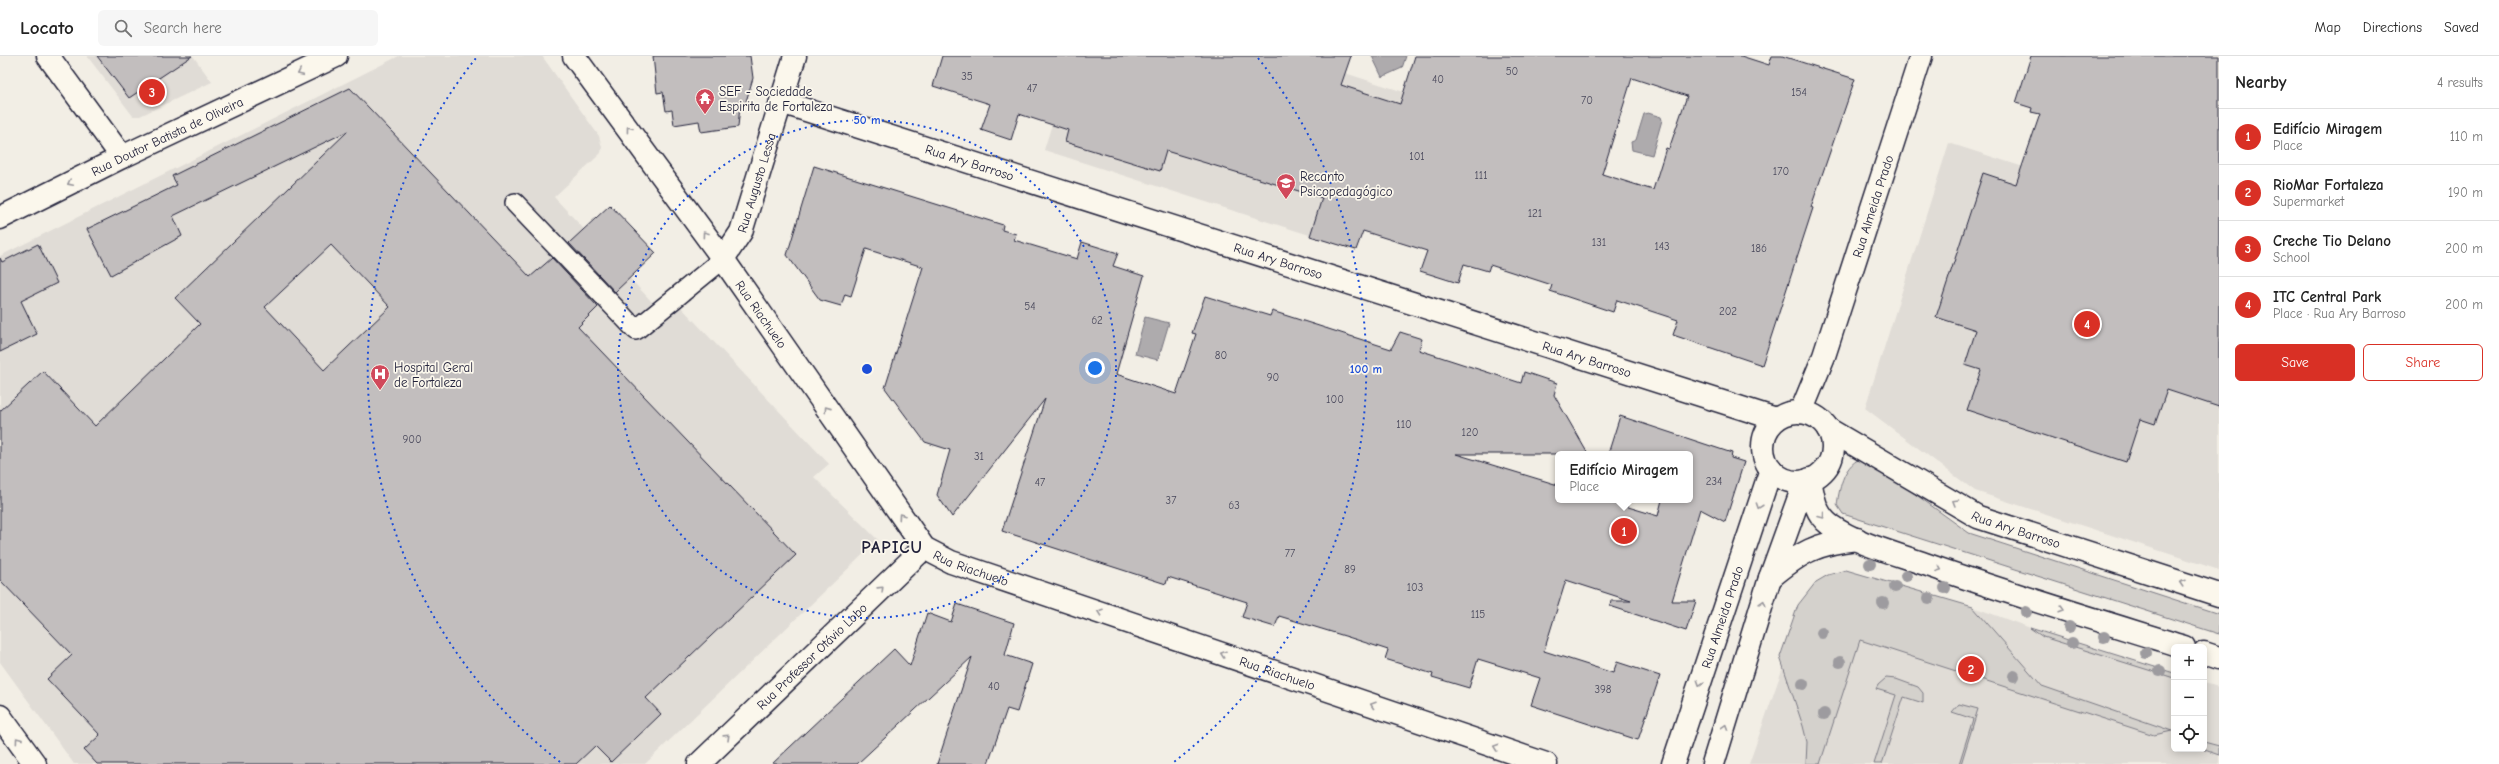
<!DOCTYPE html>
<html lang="en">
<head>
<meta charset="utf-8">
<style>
  body { margin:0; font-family:"Comic Neue",sans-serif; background:#f6f6f6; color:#222 }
  .controls { position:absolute; right:12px; bottom:12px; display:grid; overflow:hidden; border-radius:6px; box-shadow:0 2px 10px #0003 }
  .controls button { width:36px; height:36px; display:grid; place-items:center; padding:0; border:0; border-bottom:1px solid #e0e0e0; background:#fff; color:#222; font:20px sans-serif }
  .you { position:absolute; left:1095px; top:312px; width:14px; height:14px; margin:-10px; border:3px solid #fff; border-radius:50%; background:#1a73e8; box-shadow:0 0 0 6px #1a73e833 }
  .badge { display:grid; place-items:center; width:26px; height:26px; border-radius:50%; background:#d93025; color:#fff; font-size:13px; font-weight:700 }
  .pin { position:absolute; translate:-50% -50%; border:2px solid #fff; box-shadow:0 1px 4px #0006 }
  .popup { position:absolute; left:1555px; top:395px; width:138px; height:52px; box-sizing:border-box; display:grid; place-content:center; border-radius:6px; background:#fff; filter:drop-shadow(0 1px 3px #0005); font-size:13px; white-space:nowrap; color:#767676 }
  .popup b { font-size:15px; color:#222 }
  .popup::after { content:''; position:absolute; left:50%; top:100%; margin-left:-8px; border:8px solid transparent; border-top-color:#fff }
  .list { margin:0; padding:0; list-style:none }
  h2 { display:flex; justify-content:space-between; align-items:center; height:52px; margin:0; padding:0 16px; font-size:17px }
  h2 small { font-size:13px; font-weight:400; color:#767676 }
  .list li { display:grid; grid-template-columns:26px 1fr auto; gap:12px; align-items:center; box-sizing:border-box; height:56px; padding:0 16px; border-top:1px solid #e0e0e0 }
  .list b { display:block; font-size:15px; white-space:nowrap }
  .list p { margin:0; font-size:13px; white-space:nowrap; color:#767676 }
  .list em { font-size:13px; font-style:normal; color:#767676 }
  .actions { display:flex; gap:8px; padding:12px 16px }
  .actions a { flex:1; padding:9px 0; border:1px solid #d93025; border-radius:6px; text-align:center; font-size:14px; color:#d93025 }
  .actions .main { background:#d93025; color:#fff }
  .icon { flex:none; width:22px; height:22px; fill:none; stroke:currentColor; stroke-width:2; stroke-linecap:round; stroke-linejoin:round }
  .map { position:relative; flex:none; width:2219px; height:708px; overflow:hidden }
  header { display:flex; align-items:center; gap:24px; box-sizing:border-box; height:56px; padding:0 20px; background:#fff; border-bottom:1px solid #e0e0e0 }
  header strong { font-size:19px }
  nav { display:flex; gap:22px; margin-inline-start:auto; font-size:14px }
  .search { width:280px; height:36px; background:#f6f6f6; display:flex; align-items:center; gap:10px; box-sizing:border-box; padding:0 14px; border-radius:6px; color:#767676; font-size:15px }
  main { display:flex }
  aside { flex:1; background:#fff }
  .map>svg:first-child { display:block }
  .built { fill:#e0dcd6 }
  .green { fill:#d4d1cc; stroke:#7b7a84 }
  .water { fill:#aeabad; stroke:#76747f }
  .building { fill:#c2bebe; stroke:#22223b; fill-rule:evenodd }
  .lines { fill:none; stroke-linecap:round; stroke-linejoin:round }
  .lane-casing { stroke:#22223b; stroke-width:22 }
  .street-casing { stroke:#22223b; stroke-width:25 }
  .lane { stroke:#fbf7ec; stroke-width:19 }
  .street { stroke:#fbf7ec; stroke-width:22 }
  .tree { fill:#9d9b9f }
  .oneway { stroke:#99979c }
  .ring { fill:none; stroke:#1d4ed8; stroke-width:2; stroke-dasharray:2 4 }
  .labels { text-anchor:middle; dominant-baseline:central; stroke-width:3.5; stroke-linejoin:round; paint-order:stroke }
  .number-label { font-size:11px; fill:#4a495c }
  .poi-label { font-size:13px; fill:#22223b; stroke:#fbf7ec; text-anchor:start }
  .street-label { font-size:13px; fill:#22223b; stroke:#fbf7ec }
  .district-label { font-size:17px; font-weight:bold; letter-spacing:1px; fill:#22223b; stroke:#fbf7ec }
  .centre { fill:#1d4ed8; stroke:#fbf7ec; stroke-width:2 }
  .ring-label { font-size:12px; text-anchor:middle; font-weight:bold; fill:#1d4ed8; stroke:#fbf7ec; stroke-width:3.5; stroke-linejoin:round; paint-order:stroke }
</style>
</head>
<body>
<header>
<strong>Locato</strong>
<div class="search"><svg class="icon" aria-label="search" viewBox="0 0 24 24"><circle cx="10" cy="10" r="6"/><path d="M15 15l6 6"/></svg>Search here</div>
<nav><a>Map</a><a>Directions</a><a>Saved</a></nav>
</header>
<main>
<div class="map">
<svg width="2219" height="708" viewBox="0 0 2219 708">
  <rect width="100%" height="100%" fill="#f2eee5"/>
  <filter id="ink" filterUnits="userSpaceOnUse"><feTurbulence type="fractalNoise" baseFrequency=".025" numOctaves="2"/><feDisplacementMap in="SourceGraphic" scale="8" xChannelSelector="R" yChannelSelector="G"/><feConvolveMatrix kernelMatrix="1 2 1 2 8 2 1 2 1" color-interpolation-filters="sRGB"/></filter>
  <g filter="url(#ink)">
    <path class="built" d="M87,0h106l19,26 -72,34h-7z
      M399,0h143l57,80 3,11 -1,6 -47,44 113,121 13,-12 149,158 -15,13 64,63 -233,224h-571l-74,-102v-406z
      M1073,0h219l115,37 -51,157 -312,-100z
      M1949,87l270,87v340l-244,-79 -110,-83z
      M1846,514l127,37 63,23 138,43v76h30v-66l15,4v77h-470l61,-174 18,-15z"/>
    <path class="green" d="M1864,401l105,76 250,81v20l-376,-120 -6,-9c3,-20 7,-41 27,-48z
      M1846,514l127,37 69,79 130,45 -18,4 -294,-95 -40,124h-14l1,-22 -4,-16 -23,-69 18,-52 18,-23 12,-7z
      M2030,572l144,45v5l-131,-41z
      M1886,622l10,1 22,8 5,6v10l-19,-6 -22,67h-8l22,-69 -20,-6 2,-4z
      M1959,648l19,5 -17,55h-2l14,-45 -21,-7z
      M2204,686l15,4v9l-17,-6h2z"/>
    <path class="water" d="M1372,0h34l-4,12 -20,9z
      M1648,57l13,4 1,3 -10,35 -20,-5 -1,-8 5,-2 8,-26z
      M1145,261l24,6 -11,37 -23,-6z"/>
    <path class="building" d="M97,0h95l-63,42z
      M653,0h97l3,22 -8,27 -5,1 -2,21 -37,5 -2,-11 -25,4 -2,-15 -6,1 -3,-19 -6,1z
      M942,0h409l-10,29 59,19 15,-48h326l28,9 3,-9h10l73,23 -44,128 2,1 -51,157 -89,-30 5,-15 -61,-20 -4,12 -63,-21 2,-6 -62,-20 -2,6 -24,-7 -6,19 -38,-12 7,-20 -64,-20 -7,19 -46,-14 12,-38 -156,-47 -6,20 -95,-29 3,-12 -49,-16 -8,26 -30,-10 9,-26 -57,-18zM1632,22l55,18 -18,53 -3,-1 -13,42 -51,-16z
      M2031,0h188v351l-52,-17 -12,34 -15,-5 -14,43 -159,-52 14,-40 -16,-5 11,-35 -40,-13 47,-144 33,11 24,-70 -9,-2 1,-4 -16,-5z
      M350,32l180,189 22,-19 46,49 -20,20 218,228 -150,143 15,16 -50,48 -16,-16 -19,18h-479l-13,-14 16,-15 -53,-56 25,-24 -72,-75v-169l43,-40 52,55 105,-102 -25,-26 173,-167 -175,85 9,20 -71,39 -24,-46 90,-44 -5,-9zM331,189l59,62 -66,63 -59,-63z
      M814,110l189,59 -1,5 14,4 -2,6 63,19 5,-17 36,11 -5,13 31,10 -28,98 60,20 20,-60 -4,-1 13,-37 65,20 2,-5 119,38 9,-17 22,7 -3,11 102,33 3,-11 33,11 -3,12 34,59h-132l102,31v15h47l53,16 4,-16h28v-46h-82l12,-38 112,37 -1,5 13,4 -19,60 -25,-13 -28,92h24l-10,30 -76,-25 1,-5h20l-65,-21 -22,71 69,22 4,-11 43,14 -22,64 -107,-35 9,-27 -62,-19 -9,29 -37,-11 1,-3 -48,-15 3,-9 -40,-13 -69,-21 -4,11 -33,-10 5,-15 -79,-25 -2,7 -164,-53 43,-132 -93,118 -15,-22 13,-45 -25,-8 -40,-54 38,-121 -57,-18 -15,47 -6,-2 -4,12 -21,-6 -33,-45z
      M610,149l46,48 -41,39 -46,-49z
      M38,188l19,39 -36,18 16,33 -37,18v-94l2,4z
      M957,548l57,19 -9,32 27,9 -15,48 -10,-3 -19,55h-51l35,-107 -115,107h-85l122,-115 16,17 17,-53 24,9z"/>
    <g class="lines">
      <g class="lane-casing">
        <path id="lane" d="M515,147l121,127 87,-71"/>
      </g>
      <g class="street-casing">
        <g id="street">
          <path d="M48,0l74,101"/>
          <path id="s1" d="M574,0l149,203 201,289 27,14 595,202"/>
          <path id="s2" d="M781,46l995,317"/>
          <path id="s3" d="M0,162l122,-61 214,-101"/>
          <path id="s4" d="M723,203l18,-27 54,-176"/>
          <path id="s5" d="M1801,356l23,-56 97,-300"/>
          <circle cx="1798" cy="391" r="35"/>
          <path id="s6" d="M1828,373l150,88 241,78"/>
          <path d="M1810,423c3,17 5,35 20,46 27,19 64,28 95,39 85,30 172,56 259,83"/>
          <path d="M1770,522c31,-26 47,-35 87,-39"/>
          <path d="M2204,597l15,5"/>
          <path d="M0,660l35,48"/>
          <path id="s7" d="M699,708l225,-216"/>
          <path id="s8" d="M1673,708l98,-295"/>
          <path d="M1713,708l57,-186 35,-97"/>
        </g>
      </g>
      <use href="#lane" class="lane"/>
      <use href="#street" class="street"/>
    </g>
    <g class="tree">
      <circle cx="1870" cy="508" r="6"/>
      <circle cx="1906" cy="520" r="6"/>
      <circle cx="1895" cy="531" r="6"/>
      <circle cx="1945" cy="532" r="6"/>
      <circle cx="1929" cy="542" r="6"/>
      <circle cx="1883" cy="547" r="6"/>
      <circle cx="2026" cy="556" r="6"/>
      <circle cx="2069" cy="571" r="6"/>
      <circle cx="1822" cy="577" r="6"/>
      <circle cx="2104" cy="581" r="6"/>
      <circle cx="2072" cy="587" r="6"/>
      <circle cx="2146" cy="597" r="6"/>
      <circle cx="1840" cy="606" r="6"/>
      <circle cx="2160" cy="615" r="6"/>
      <circle cx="2014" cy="620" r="6"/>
      <circle cx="1803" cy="628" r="6"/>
      <circle cx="1824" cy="658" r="6"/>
    </g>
    <defs><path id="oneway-chevron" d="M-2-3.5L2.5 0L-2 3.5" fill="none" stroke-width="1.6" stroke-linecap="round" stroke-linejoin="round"/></defs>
    <g class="oneway">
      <use href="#oneway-chevron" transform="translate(300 17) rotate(155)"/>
      <use href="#oneway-chevron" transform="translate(629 73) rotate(-127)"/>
      <use href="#oneway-chevron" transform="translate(70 127) rotate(153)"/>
      <use href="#oneway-chevron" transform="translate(705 178) rotate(-126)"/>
      <use href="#oneway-chevron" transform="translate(827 353) rotate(-125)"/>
      <use href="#oneway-chevron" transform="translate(1955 446) rotate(-149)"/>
      <use href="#oneway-chevron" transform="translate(1759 450) rotate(109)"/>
      <use href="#oneway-chevron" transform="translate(901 460) rotate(-125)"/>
      <use href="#oneway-chevron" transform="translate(1822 460) rotate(53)"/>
      <use href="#oneway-chevron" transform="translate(1939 513) rotate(20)"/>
      <use href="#oneway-chevron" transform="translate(2182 527) rotate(-162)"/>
      <use href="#oneway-chevron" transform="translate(881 533) rotate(-44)"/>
      <use href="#oneway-chevron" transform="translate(1763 547) rotate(-73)"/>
      <use href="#oneway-chevron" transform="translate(2062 553) rotate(17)"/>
      <use href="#oneway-chevron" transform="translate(1100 556) rotate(-161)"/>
      <use href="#oneway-chevron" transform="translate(1223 598) rotate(-161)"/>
      <use href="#oneway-chevron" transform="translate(1700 627) rotate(108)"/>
      <use href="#oneway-chevron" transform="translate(1373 649) rotate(-161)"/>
      <use href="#oneway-chevron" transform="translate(1725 671) rotate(-73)"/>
      <use href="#oneway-chevron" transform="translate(727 681) rotate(-44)"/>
      <use href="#oneway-chevron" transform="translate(18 684) rotate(-126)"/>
      <use href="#oneway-chevron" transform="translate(1496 691) rotate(-161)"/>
    </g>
  </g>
  <g class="ring">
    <circle cx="867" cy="313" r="249"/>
    <path d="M560 706A499 499 0 0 1 476 2M1258 2A499 499 0 0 1 1174 706"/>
  </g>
  <defs>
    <g id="temple-pin" transform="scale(1)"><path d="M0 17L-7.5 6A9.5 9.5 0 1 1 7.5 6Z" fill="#d1495b" stroke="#fbf7ec"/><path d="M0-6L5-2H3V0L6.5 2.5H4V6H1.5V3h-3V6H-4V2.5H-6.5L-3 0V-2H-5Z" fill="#fff"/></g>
    <g id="school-pin" transform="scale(1)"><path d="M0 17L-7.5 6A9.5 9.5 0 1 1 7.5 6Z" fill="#d1495b" stroke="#fbf7ec"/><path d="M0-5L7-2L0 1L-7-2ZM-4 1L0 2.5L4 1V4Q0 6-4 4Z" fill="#fff"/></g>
    <g id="hospital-pin" transform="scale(1)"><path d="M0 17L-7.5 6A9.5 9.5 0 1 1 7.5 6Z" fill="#d1495b" stroke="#fbf7ec"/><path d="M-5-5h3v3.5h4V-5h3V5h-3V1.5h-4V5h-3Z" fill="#fff"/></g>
  </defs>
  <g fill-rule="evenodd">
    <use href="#temple-pin" x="705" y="42"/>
    <use href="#school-pin" x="1286" y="127"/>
    <use href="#hospital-pin" x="380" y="318"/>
  </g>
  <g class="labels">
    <g class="number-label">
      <text x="1512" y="15">50</text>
      <text x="967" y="20">35</text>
      <text x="1438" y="23">40</text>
      <text x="1032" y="32">47</text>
      <text x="1799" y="36">154</text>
      <text x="1587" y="44">70</text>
      <text x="1417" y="100">101</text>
      <text x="1781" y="115">170</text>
      <text x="1481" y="119">111</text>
      <text x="1535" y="157">121</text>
      <text x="1599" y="186">131</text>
      <text x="1662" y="190">143</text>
      <text x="1759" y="192">186</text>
      <text x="1030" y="250">54</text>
      <text x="1728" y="255">202</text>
      <text x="1097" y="264">62</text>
      <text x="1221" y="299">80</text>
      <text x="1273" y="321">90</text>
      <text x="1335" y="343">100</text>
      <text x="1404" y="368">110</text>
      <text x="1470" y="376">120</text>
      <text x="412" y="383">900</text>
      <text x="979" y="400">31</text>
      <text x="1714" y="425">234</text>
      <text x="1040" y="426">47</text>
      <text x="1171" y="444">37</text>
      <text x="1234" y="449">63</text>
      <text x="1290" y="497">77</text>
      <text x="1350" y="513">89</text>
      <text x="1415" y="531">103</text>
      <text x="1478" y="558">115</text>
      <text x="994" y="630">40</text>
      <text x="1603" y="633">398</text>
    </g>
    <g class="poi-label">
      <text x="719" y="35">SEF - Sociedade<tspan x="719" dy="15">Espirita de Fortaleza</tspan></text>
      <text x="1300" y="120">Recanto<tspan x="1300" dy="15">Psicopedagógico</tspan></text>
      <text x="394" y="311">Hospital Geral<tspan x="394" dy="15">de Fortaleza</tspan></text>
    </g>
    <g class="street-label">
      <text stroke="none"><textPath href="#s3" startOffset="186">Rua Doutor Batista de Oliveira</textPath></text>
      <text stroke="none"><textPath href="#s2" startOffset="198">Rua Ary Barroso</textPath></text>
      <text stroke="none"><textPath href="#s4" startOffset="84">Rua Augusto Lessa</textPath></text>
      <text stroke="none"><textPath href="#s5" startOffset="218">Rua Almeida Prado</textPath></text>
      <text stroke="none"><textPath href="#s2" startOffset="522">Rua Ary Barroso</textPath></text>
      <text stroke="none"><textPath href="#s1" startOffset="319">Rua Riachuelo</textPath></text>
      <text stroke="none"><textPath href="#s2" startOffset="846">Rua Ary Barroso</textPath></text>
      <text stroke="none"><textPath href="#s6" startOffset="214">Rua Ary Barroso</textPath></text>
      <text stroke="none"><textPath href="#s1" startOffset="655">Rua Riachuelo</textPath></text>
      <text stroke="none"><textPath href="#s8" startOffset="155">Rua Almeida Prado</textPath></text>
      <text stroke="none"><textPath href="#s7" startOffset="156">Rua Professor Otávio Lobo</textPath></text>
      <text stroke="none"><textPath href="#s1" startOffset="979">Rua Riachuelo</textPath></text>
    </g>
    <g class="district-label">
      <text x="892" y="491">PAPICU</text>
    </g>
  </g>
  <circle cx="867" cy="313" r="6" class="centre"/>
  <g class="ring-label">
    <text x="867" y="68">50 m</text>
    <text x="1366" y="317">100 m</text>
  </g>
</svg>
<div class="controls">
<button>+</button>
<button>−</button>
<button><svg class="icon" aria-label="locate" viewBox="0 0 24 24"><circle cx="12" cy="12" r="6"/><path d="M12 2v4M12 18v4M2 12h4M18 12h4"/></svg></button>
</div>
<div class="you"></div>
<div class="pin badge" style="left:1624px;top:475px">1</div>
<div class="popup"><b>Edifício Miragem</b>Place</div>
<div class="pin badge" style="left:1971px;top:613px">2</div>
<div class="pin badge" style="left:152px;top:36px">3</div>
<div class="pin badge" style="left:2087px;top:268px">4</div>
</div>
<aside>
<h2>Nearby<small>4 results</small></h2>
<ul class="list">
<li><span class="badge">1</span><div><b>Edifício Miragem</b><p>Place</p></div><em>110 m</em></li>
<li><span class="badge">2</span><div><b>RioMar Fortaleza</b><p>Supermarket</p></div><em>190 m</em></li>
<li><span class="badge">3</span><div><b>Creche Tio Delano</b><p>School</p></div><em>200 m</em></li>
<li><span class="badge">4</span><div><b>ITC Central Park</b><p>Place · Rua Ary Barroso</p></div><em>200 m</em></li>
</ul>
<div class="actions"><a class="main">Save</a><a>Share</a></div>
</aside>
</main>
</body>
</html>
